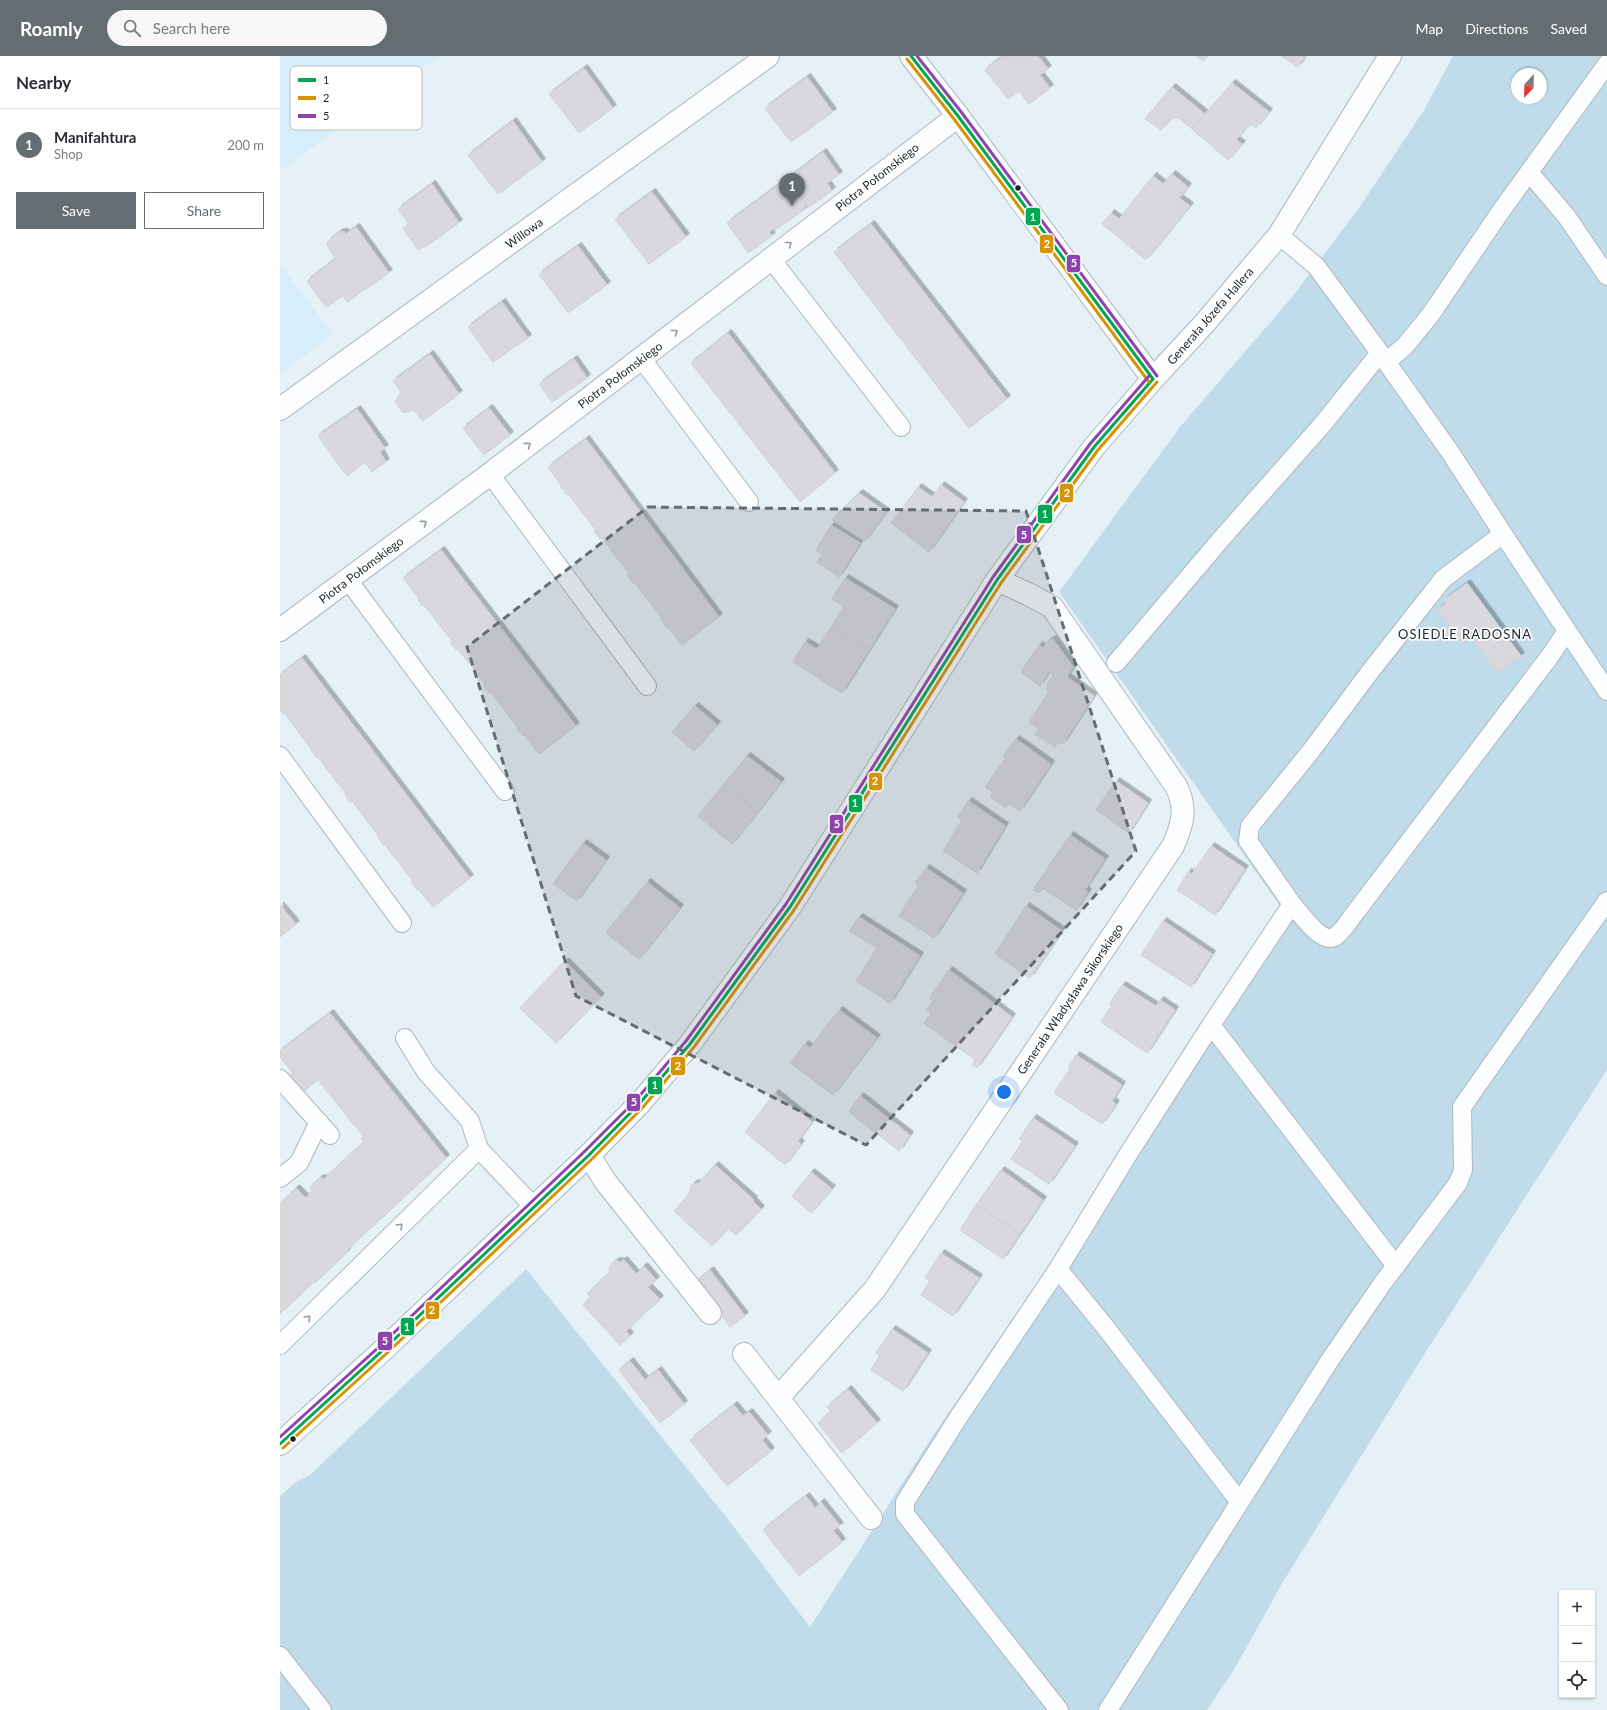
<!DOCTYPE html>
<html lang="en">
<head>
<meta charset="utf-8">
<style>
  body { margin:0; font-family:Lato,sans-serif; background:#f7f7f7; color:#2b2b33 }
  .controls { position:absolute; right:12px; bottom:12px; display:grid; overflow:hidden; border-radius:0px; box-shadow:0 1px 3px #0004 }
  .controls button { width:36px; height:36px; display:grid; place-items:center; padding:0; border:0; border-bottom:1px solid #e1e1e2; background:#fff; color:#2b2b33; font:20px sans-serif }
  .compass { position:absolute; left:1231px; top:12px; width:36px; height:36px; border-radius:50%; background:#fff; box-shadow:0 1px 3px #0004; rotate:202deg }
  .you { position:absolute; left:724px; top:1036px; width:14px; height:14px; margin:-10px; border:3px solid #fff; border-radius:50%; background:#1a73e8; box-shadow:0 0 0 6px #1a73e833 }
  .badge { display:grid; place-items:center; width:26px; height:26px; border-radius:50%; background:#636d72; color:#fff; font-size:13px; font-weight:700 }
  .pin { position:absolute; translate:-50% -33px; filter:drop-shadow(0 1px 2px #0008) }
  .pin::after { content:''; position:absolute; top:21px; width:14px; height:12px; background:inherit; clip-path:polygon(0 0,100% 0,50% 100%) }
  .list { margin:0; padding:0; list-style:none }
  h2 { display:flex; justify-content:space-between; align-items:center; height:52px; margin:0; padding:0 16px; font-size:17px }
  h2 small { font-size:13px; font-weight:400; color:#7c7c81 }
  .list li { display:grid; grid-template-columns:26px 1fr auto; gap:12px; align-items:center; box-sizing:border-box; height:72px; padding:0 16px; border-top:1px solid #e1e1e2 }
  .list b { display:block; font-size:15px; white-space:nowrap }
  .list p { margin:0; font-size:13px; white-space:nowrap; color:#7c7c81 }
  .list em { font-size:13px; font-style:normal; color:#7c7c81 }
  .actions { display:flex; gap:8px; padding:12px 16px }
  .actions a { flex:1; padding:9px 0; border:1px solid #636d72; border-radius:0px; text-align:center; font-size:14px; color:#636d72 }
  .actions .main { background:#636d72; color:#fff }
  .icon { flex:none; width:22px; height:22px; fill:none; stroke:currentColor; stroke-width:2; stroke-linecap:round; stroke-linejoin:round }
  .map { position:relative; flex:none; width:1327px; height:1654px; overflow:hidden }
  header { display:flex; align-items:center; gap:24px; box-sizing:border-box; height:56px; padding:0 20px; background:#636d72; color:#fff }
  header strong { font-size:19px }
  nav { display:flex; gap:22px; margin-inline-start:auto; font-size:14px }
  .search { width:280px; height:36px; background:#f7f7f7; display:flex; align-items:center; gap:10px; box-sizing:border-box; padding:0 14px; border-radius:22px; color:#7c7c81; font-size:15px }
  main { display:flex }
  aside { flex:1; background:#fff }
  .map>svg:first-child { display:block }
  .built { fill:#d7eefa }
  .green { fill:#c0dceb; fill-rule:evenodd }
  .building { fill:#d9d9dd; stroke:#d1d1d4; filter:url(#shadow) }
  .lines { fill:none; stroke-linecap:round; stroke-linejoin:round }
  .lane-casing { stroke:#adb7bc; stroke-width:20 }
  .street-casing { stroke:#adb7bc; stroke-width:24 }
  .secondary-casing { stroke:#adb7bc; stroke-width:24 }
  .lane { stroke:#fbfdfe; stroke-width:18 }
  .street { stroke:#fbfdfe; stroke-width:22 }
  .secondary { stroke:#fbfdfe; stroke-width:22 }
  .bus-1-casing { stroke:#fff; stroke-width:6 }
  .bus-2-casing { stroke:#fff; stroke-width:6 }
  .bus-3-casing { stroke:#fff; stroke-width:6 }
  .bus-1 { stroke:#00a651; stroke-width:3 }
  .bus-2 { stroke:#d69306; stroke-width:3 }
  .bus-3 { stroke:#8e44ad; stroke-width:3 }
  .oneway { stroke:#979c9f }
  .marked { fill:#636d72; fill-opacity:0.2; stroke:#636d72; stroke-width:3; stroke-dasharray:8 5; stroke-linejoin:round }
  .bus-dot { fill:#1c262a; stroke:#fff; stroke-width:1.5 }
  .labels { text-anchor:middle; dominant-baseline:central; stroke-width:3.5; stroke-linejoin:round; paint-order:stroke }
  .street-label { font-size:12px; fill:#1c262a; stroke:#fff }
  .neighbourhood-label { font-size:13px; letter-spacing:1px; fill:#1c262a; stroke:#fff }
  .key { fill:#fff; stroke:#bbbebf; stroke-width:1 }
  .key-label { font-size:11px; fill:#1c262a }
  .line-badge { stroke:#fff; stroke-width:1.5 }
  .badge-label { font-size:11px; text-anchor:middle; font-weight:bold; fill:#fff }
</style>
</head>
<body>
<header>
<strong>Roamly</strong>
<div class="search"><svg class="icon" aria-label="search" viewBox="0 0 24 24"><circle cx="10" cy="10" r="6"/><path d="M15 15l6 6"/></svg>Search here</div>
<nav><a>Map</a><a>Directions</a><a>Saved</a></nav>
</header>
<main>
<aside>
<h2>Nearby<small></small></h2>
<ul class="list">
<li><span class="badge">1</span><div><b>Manifahtura</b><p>Shop</p></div><em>200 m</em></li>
</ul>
<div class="actions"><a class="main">Save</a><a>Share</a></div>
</aside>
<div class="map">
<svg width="1327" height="1654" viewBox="0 0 1327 1654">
  <defs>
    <filter id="shadow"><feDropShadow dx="3.5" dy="-3.5" stdDeviation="0" flood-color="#0004"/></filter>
  </defs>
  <rect width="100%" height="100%" fill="#e6f1f7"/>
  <path class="built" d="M0,0h160l-160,115z
    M0,208l53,70 -53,40z"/>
  <path class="green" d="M1173,0h154v1014l-185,288 -139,224 -51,91 -25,37h-927v-214l16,-14 14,-7 216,-206 201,249 83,109 124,-193 120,-176 228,-349 -223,-317 121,-165 113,-131 68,-91 63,-95zM1237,18h24v24h-24z"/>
  <path class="building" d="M723,0h35l10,13 -8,6 10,13 -21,16 -10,-13 -11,8 -23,-29z
    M916,0h11l-4,5z
    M1001,0h24l-7,11z
    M304,12l29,40 -34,25 -30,-39z
    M527,21l26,35 -42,30 -26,-34z
    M952,27l37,29 -13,16 -6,-4 -14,16 6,4 -14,16 -36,-31z
    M892,31l33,27 -13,15 -13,-11h-8l-10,12 -16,-11z
    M233,65l29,41 -44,32 -30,-39z
    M543,96l16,23 -12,8 5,8 -23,16 -2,-2 -4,3 1,2 -29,20 -1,-2 -5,4 3,4 -24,17 -21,-30z
    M892,118l16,13 -9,11 11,8 -44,54 -44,-36 9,-11 8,6 34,-43 10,8z
    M152,128l27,39 -34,24 -1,-1 -6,4 -15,-21 6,-5 -11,-15z
    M372,136l34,45 -37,27 -34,-45z
    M591,168l136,175 -38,29 -135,-176z
    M76,171l33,46 -42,29 -4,-6 -17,11 -19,-26 29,-22 -9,-14 1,-4 12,-9h5l1,2z
    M298,190l29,39 -39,28 -29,-39z
    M222,246l26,36 -35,24 -25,-35z
    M448,277l107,140 -35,29 -109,-139z
    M150,298l29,40 -36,27 -9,-11 -11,3 -8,-11 6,-10 -8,-11z
    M294,303l13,19 -35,24 -13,-18z
    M209,352l21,27 -26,20 -21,-27z
    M77,353l28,39 -5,4 6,10 -14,10 -7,-10 -18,14 -29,-40z
    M306,383l133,178 -37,28 -15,-19 -1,1 -6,-8 2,-1 -28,-36 -1,1 -6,-8 2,-1 -27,-36 -2,1 -6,-8 2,-1 -28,-36 -1,1 -6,-7 1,-1 -14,-20z
    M661,429l23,17 -35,50 -38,-29 27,-36 14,10z
    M579,437l27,19 -21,29 -33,-21z
    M551,469l29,18 -21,34 -22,-15 5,-8 -6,-4z
    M161,494l135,176 -37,28 -15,-19 -1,1 -6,-7 1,-1 -27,-36 -2,1 -6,-8 2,-1 -28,-36 -1,2 -6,-8 2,-1 -28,-36 -2,1 -5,-8 1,-1 -15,-19z
    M565,522l50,31 -26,41 -37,-24 12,-20 -12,-7z
    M1187,527l54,73 -24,17 -26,-36 -9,7 -25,-34 9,-7 -2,-3z
    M552,570l37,24 -27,43 -49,-31 12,-20 12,7z
    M773,583l20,28 -6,10 27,19 -31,48 -4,-3 -4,6 -20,-13 4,-5 -10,-6 20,-32 -2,-1v-6l6,-9 -4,-3 -9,14 -19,-14 18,-27 4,3 4,-6z
    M22,602l168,220 -37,29 -15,-18 -1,1 -6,-8 2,-1 -28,-36 -1,1 -6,-8 1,-1 -27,-36 -2,1 -2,-3 -3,-4 1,-1 -28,-37 -1,1 -6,-7 1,-1 -28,-37 -1,1 -3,-4v-35z
    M415,650l22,19 -23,26 -22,-19z
    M736,683l35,25 -31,47 -11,-7 -4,3 -15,-10 3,-4 -8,-6 21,-29 -3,-2z
    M467,700l34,26 -23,30 -34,-28z
    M836,725l32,22 -19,30 -33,-23z
    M444,728l34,28 -26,32 -34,-28z
    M688,745l37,25 -28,47 -34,-22 19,-31 -4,-3z
    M790,779l35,24 -20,31 3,2 -12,18 -34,-22 -3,5 -6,-3z
    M303,787l23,17 -29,41 -24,-17z
    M931,790l34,23 -30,46 -38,-25 11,-18 4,2z
    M646,812l37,25 -29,45 -35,-22 19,-30 -3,-3z
    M367,826l33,26 -41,51 -33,-26z
    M0,849l16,19 -16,13z
    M746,850l36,25 -32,47 -35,-24z
    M579,861l61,39 -30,47 -34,-22 21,-33 -28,-17z
    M883,865l49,33 -21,33 -50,-32z
    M285,905l36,36 -45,46 -36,-35z
    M669,914l63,47 -35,51 -5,-3 3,-5 -51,-37 7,-10 -4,-3 6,-9 -4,-3z
    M842,929l34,21 4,-6 15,10 -28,43 -46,-31 11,-17 -3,-1z
    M559,954l38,28 -44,57 -43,-32 15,-19 5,4z
    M50,957l116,145 -99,92 1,1 -33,32 -2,-1 -33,32v-110l16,-16 10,10 6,-7 -2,-4 10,-9 4,1 40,-37 -3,-4 2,-2 -45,-56 -19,15 -11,-18 5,-4 -13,-16v-6z
    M796,999l46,30 -10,16 4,3 -14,20 -48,-31 13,-20h2l2,-3 -3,-2z
    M495,1037l37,29 -14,19 3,3 -16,21 -40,-33z
    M580,1040l50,39 -11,16 -50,-39z
    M753,1062l42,28 -26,38 -38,-25 12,-18 -4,-2z
    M435,1109l39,35 -1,1 8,8 -25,26 -8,-7 -16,18 -38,-35 15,-17 2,-8 2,-2 6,-1z
    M721,1114l42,30 -23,34 -44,-29z
    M531,1116l21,17 -21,24 -19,-17z
    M696,1149l44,29 -17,25 -43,-29z
    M661,1197l38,25 -26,38 -32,-21 9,-14 -5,-3z
    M344,1204l12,14 8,-8 12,14 -8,7 12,12 -34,32 4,5 -10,9 -37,-40 8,-8 -4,-3 23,-22 -1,-5 7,-6 5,1z
    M430,1214l35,46 -15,11 -34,-45z
    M612,1273l36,24 -25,38 -32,-21 9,-15 -4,-2z
    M350,1305l15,19 13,-10 26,34 -24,19 -41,-53z
    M568,1333l29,34 -35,30 -24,-30 13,-11 -4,-5z
    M454,1349l9,11 6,-4 9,11 10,12 -6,5 9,11 -44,35 -37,-46z
    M526,1440l9,12 6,-6 19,24 -7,4 9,12 -43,34 -36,-46z"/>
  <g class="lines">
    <g class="lane-casing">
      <path id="lane" d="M1249,116l38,45 40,59
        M491,203l130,168
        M361,302l108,144
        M1106,306l19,-16 26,-32 70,-103 106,-147
        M210,418l157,212
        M1223,478l104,157
        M68,524l157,211
        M836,607l106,-125 100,-113 58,-72
        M0,700l122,167
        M1012,848c9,10 30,42 44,32 9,-7 15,-19 22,-27l192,-253 17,-25
        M931,969l185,241
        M125,982l21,34 44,49 9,28 55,58
        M0,1023l50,56
        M0,1122l19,-15 20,-41
        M778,1213l48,59 133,173
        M0,1289l199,-196
        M0,1600l42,54
        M779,1654l-154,-196v-12l53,-84 100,-149 69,-113 84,-131 81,-121 -44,-63 2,-15 61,-75 58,-78 74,-94 60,-45 -53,-82 -70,-99 -64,-87 -37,-31
        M828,1654l222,-350 52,-76 76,-101 5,-13 -1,-63 145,-206"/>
    </g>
    <g class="street-casing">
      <path id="street" d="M0,353l488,-353
        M0,574l210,-156 468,-358
        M309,1099l16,26 105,132
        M464,1298l127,164
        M499,1341l96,-108 298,-443c10,-22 14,-38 3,-60l-124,-179 -24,-13 -31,-14"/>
    </g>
    <g class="secondary-casing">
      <path id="secondary" d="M631,0l47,60 195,263
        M0,1388l103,-94 206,-195 51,-52 50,-59 100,-137 207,-327 97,-133 59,-68 51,-55 75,-89 111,-179"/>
    </g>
    <use href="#lane" class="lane"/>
    <use href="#street" class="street"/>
    <use href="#secondary" class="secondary"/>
    <g class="bus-1-casing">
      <path id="bus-1" d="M631,0l47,60 195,263
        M0,1388l103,-94 206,-195 51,-52 50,-59 100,-137 207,-327 97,-133 59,-68"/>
    </g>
    <g class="bus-2-casing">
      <path id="bus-2" d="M627,3l47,60 195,263
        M3,1392l103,-94 206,-195 52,-53 50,-59 100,-137 207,-327 97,-133 59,-68"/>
    </g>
    <g class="bus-3-casing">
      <path id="bus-3" d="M637,0l45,57 195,263
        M0,1381l100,-91 205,-195 51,-51 50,-59 100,-137 207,-327 97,-133 59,-68"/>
    </g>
    <use href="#bus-1" class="bus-1"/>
    <use href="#bus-2" class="bus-2"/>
    <use href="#bus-3" class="bus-3"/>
  </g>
  <defs><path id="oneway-chevron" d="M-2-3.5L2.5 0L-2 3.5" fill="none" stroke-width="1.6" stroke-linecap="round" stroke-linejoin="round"/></defs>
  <g class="oneway">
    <use href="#oneway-chevron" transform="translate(509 188) rotate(-38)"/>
    <use href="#oneway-chevron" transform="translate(395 276) rotate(-38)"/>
    <use href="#oneway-chevron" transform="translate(248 389) rotate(-37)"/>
    <use href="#oneway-chevron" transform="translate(144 467) rotate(-37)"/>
    <use href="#oneway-chevron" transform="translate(120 1170) rotate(-45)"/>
    <use href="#oneway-chevron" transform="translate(28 1262) rotate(-45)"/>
  </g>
  <path class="marked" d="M368,451l378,4 110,340 -270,294 -290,-149 -109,-349z"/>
  <g class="bus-dot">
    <circle cx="738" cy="132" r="3.5"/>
    <circle cx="13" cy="1383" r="3.5"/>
  </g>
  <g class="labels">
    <g class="street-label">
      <text transform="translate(597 121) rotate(-38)">Piotra Połomskiego</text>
      <text transform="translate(244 177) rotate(-36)">Willowa</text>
      <text transform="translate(930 260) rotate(-49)">Generała Józefa Hallera</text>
      <text transform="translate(340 319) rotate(-37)">Piotra Połomskiego</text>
      <text transform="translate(81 514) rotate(-37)">Piotra Połomskiego</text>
      <text transform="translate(790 943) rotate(-56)">Generała Władysława Sikorskiego</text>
    </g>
    <g class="neighbourhood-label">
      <text x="1185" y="578">OSIEDLE RADOSNA</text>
    </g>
  </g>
  <rect x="10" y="10" width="132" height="64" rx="6" class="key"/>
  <rect x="18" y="22" width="18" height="4" fill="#00a651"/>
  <rect x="18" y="40" width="18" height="4" fill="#d69306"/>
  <rect x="18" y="58" width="18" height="4" fill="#8e44ad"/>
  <g class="key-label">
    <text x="43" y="28">1</text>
    <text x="43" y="46">2</text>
    <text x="43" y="64">5</text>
  </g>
  <g class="line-badge">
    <rect x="745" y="151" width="16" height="19" rx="4" fill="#00a651"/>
    <rect x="759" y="178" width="15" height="20" rx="4" fill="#d69306"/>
    <rect x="786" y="198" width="15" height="19" rx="4" fill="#8e44ad"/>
    <rect x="779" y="427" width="15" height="20" rx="4" fill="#d69306"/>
    <rect x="757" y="448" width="16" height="20" rx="4" fill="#00a651"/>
    <rect x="736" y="469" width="16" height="19" rx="4" fill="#8e44ad"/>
    <rect x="588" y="716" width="15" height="19" rx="4" fill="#d69306"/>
    <rect x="568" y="738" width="15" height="19" rx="4" fill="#00a651"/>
    <rect x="549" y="758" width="15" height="20" rx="4" fill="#8e44ad"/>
    <rect x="390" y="1000" width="16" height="20" rx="4" fill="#d69306"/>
    <rect x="367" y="1020" width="16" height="19" rx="4" fill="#00a651"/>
    <rect x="346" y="1037" width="15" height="19" rx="4" fill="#8e44ad"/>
    <rect x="145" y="1245" width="15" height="19" rx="4" fill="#d69306"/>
    <rect x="120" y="1261" width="15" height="19" rx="4" fill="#00a651"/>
    <rect x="97" y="1275" width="16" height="20" rx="4" fill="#8e44ad"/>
  </g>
  <g class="badge-label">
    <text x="753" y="165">1</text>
    <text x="767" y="192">2</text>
    <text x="794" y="211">5</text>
    <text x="787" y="441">2</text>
    <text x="765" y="462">1</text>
    <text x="744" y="483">5</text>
    <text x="595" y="729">2</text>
    <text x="575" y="751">1</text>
    <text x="557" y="772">5</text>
    <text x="398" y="1014">2</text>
    <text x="375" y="1033">1</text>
    <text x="354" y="1050">5</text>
    <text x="152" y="1258">2</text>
    <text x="127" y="1275">1</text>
    <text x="105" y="1289">5</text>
  </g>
</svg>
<div class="controls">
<button>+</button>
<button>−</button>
<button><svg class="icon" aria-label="locate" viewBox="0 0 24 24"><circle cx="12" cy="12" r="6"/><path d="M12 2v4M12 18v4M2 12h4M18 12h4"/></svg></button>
</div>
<svg class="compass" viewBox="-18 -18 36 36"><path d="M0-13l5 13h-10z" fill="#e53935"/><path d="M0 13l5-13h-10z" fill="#7c7c81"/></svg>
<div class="you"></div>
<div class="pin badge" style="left:512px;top:150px">1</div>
</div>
</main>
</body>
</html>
